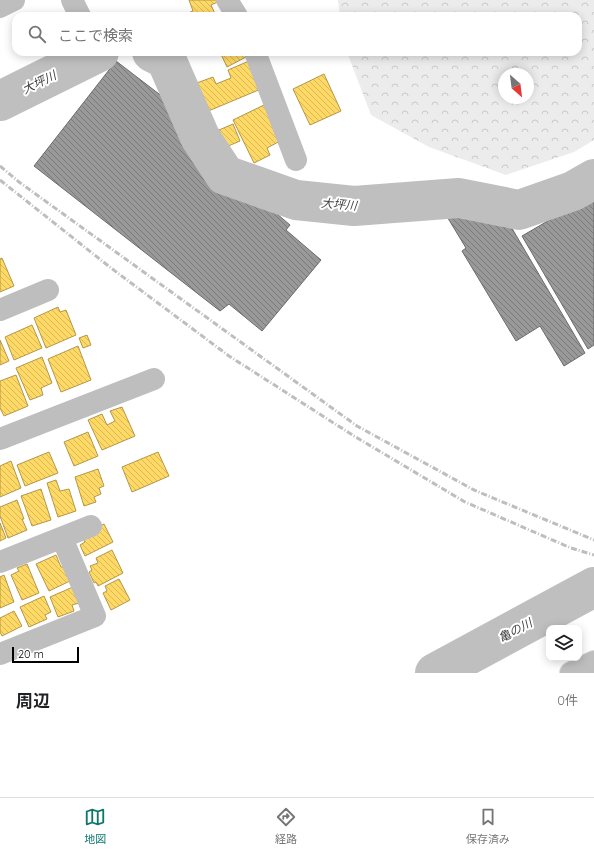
<!DOCTYPE html>
<html lang="ja">
<head>
<meta charset="utf-8">
<style>
  body { margin:0; font-family:Quicksand,"Noto Sans JP",sans-serif; background:#f2f2f2; color:#202124 }
  .controls { position:absolute; right:12px; bottom:12px; display:grid; overflow:hidden; border-radius:8px; box-shadow:0 2px 10px #0003 }
  .controls button { width:36px; height:36px; display:grid; place-items:center; padding:0; border:0; border-bottom:1px solid #e0e0e0; background:#fff; color:#202124; font:20px sans-serif }
  .compass { position:absolute; left:498px; top:68px; width:36px; height:36px; border-radius:50%; background:#fff; box-shadow:0 2px 10px #0003; rotate:152deg }
  .scale { position:absolute; left:12px; bottom:10px; width:67px; box-sizing:border-box; padding-left:4px; border:2px solid #000; border-top:0; font-size:11px; line-height:14px; white-space:nowrap; color:#000; -webkit-text-stroke:3px #fff; paint-order:stroke }
  .list { margin:0; padding:0; list-style:none }
  h2 { display:flex; justify-content:space-between; align-items:center; height:52px; margin:0; padding:0 16px; font-size:17px }
  h2 small { font-size:13px; font-weight:400; color:#757577 }
  .icon { flex:none; width:22px; height:22px; fill:none; stroke:currentColor; stroke-width:2; stroke-linecap:round; stroke-linejoin:round }
  .map { position:relative; flex:none; width:594px; height:673px; overflow:hidden }
  .search { position:absolute; background:#fff; box-shadow:0 2px 10px #0003; left:12px; right:12px; top:12px; height:44px; display:flex; align-items:center; gap:10px; box-sizing:border-box; padding:0 14px; border-radius:12px; color:#757577; font-size:15px }
  .sheet { height:124px; background:#fff }
  nav { display:flex; justify-content:space-around; align-items:center; box-sizing:border-box; height:56px; border-top:1px solid #e0e0e0; background:#fff; font-size:11px; color:#757577 }
  nav a { display:grid; justify-items:center; gap:2px }
  nav .on { color:#0f766e }
  .map>svg:first-child { display:block }
  .forest { fill:url(#forest-crowns); fill-rule:evenodd }
  .homes { fill:url(#homes-back-hatch); stroke:#b29847 }
  .industry { fill:url(#industry-back-hatch); stroke:#6b6b6b }
  .lines { fill:none; stroke-linecap:round; stroke-linejoin:round }
  .river { stroke:#bfbfbf; stroke-width:40 }
  .major-casing { stroke:#dbdbdb; stroke-width:24 }
  .minor { stroke:#bebebe; stroke-width:22 }
  .major { stroke:#bebebe; stroke-width:22 }
  .rail { stroke:#bebebe; stroke-width:3; stroke-dasharray:6 2 1 2; stroke-linecap:butt }
  .labels { text-anchor:middle; dominant-baseline:central; stroke-width:4; stroke-linejoin:round; paint-order:stroke }
  .water-label { font-size:12px; font-style:italic; fill:#444; stroke:#fff }
</style>
</head>
<body>
<div class="map">
<svg width="594" height="673" viewBox="0 0 594 673">
  <defs>
    <pattern id="forest-crowns" width="20" height="18" patternUnits="userSpaceOnUse"><rect width="20" height="18" fill="#ececec"/><path d="M2 6a3 3 0 1 1 6 0M12 15a3 3 0 1 1 6 0" fill="none" stroke="#c9c9c9"/></pattern>
    <pattern id="homes-back-hatch" width="6" height="6" patternUnits="userSpaceOnUse"><rect width="6" height="6" fill="#ffd966"/><path d="M-1 5l2 2M0 0l6 6M5-1l2 2" fill="none" stroke="#d9b857"/></pattern>
    <pattern id="industry-back-hatch" width="6" height="6" patternUnits="userSpaceOnUse"><rect width="6" height="6" fill="#999"/><path d="M-1 5l2 2M0 0l6 6M5-1l2 2" fill="none" stroke="#7a7a7a"/></pattern>
  </defs>
  <rect width="100%" height="100%" fill="#fff"/>
  <path class="forest" d="M338,0h256v140l-20,12 -68,23 -77,-28 -58,-32 -24,-63h231v-36h-238zM504,74h24v24h-24z"/>
  <path class="homes" d="M189,0h33l-11,5 5,11h-35l12,-5z
    M220,52h26l2,4 -21,11z
    M249,61l12,28 -55,23 -12,-28 19,-7 3,7 15,-6 -3,-8z
    M324,74l17,37 -31,14 -17,-36z
    M264,105l18,35 -15,8 3,7 -16,8 -21,-43z
    M233,124l7,17 -14,6 -7,-17z
    M2,258l12,28 -14,6v-33z
    M58,307l2,5 6,-2 10,25 -30,13 -12,-30z
    M32,325l10,23 -28,12 -9,-23z
    M87,335l4,10 -8,3 -4,-10z
    M0,340l9,21 -9,4z
    M78,346l13,34 -30,12 -13,-33z
    M42,357l10,26 -11,5 2,7 -13,5 -14,-32z
    M16,375l12,31 -24,10 -4,-8v-27z
    M122,407l13,29 -33,14 -14,-30 14,-6 5,11 8,-4 -5,-10z
    M88,432l10,24 -24,10 -10,-24z
    M49,452l9,21 -33,13 -8,-21z
    M158,452l11,24 -37,16 -10,-25z
    M11,461l10,27 -21,9v-31z
    M98,469l6,17 -5,2 2,6 -7,3 2,5 -12,4 -9,-29z
    M56,480l4,11 9,-2 7,22 -18,6 -11,-34z
    M41,489l10,31 -19,6 -11,-30z
    M17,500l7,19h-2l5,11 -19,8 -8,-22v-9z
    M0,523l6,15 -6,3z
    M104,524l9,18 -28,14 -5,-11 5,-3 -4,-7z
    M112,550l11,23 -25,13 -2,-4 -2,1 -5,-11 3,-2 -2,-4 8,-3 -2,-5z
    M56,555l5,12h2l7,14 -21,10 -13,-27z
    M27,564l12,29 -17,7 -11,-25 8,-4 -2,-3z
    M4,575l10,27 -14,6v-31z
    M119,579l11,21 -19,10 -8,-17 4,-2 -2,-5z
    M73,587l6,16 -7,2 2,6 -16,6 -8,-20z
    M44,596l7,16 -6,3 2,4 -18,8 -9,-20z
    M14,611l8,15 -20,10 -2,-4v-14z"/>
  <path class="industry" d="M116,61l60,46 10,31 18,32 17,11 27,8 42,36 -4,5 35,30 -59,71 -33,-27 -9,7 -186,-145z
    M594,194v151l-6,4 -66,-113z
    M443,210l58,13 3,5 6,-3 75,128 -21,13 -24,-40 -24,15 -54,-90 4,-3z"/>
  <g class="lines">
    <path class="river" d="M152,52l14,7 34,78 25,38 71,25 58,6 105,-8 60,12 54,-19 21,-12
      M0,101l99,-49
      M435,673l159,-86"/>
    <g class="major-casing">
      <path id="major" d="M571,673l23,-11"/>
    </g>
    <path class="minor" d="M72,0l8,16
      M227,0l10,16
      M0,7l14,-7
      M255,52l41,108
      M0,310l48,-20
      M0,439l154,-60
      M0,562l91,-36
      M0,654l95,-38 -33,-78"/>
    <use href="#major" class="major"/>
    <path class="rail" d="M0,166l19,16 338,244 117,64 120,50
      M0,180l111,88 118,88 125,80 111,66 106,46 23,7"/>
  </g>
  <g class="labels">
    <g class="water-label">
      <text transform="translate(39 82) rotate(-26)">大坪川</text>
      <text transform="translate(339 204) rotate(5)">大坪川</text>
      <text transform="translate(515 630) rotate(-28)">亀の川</text>
    </g>
  </g>
</svg>
<div class="controls">
<button><svg class="icon" aria-label="layers" viewBox="0 0 24 24"><path d="M12 4l9 5-9 5-9-5zM3 14l9 5 9-5"/></svg></button>
</div>
<svg class="compass" viewBox="-18 -18 36 36"><path d="M0-13l5 13h-10z" fill="#e53935"/><path d="M0 13l5-13h-10z" fill="#757577"/></svg>
<div class="scale">20 m</div>
<div class="search"><svg class="icon" aria-label="search" viewBox="0 0 24 24"><circle cx="10" cy="10" r="6"/><path d="M15 15l6 6"/></svg>ここで検索</div>
</div>
<section class="sheet">
<h2>周辺<small>0件</small></h2>
<ul class="list">
</ul>
</section>
<nav>
<a class="on"><svg class="icon" aria-label="map" viewBox="0 0 24 24"><path d="M3 6l6-2 6 2 6-2v14l-6 2-6-2-6 2zM9 4v14M15 6v14"/></svg>地図</a>
<a><svg class="icon" aria-label="directions" viewBox="0 0 24 24"><path d="M12 3l9 9-9 9-9-9zM9 14v-3h6M13 9l2 2-2 2"/></svg>経路</a>
<a><svg class="icon" aria-label="saved" viewBox="0 0 24 24"><path d="M7 4h10v16l-5-4-5 4z"/></svg>保存済み</a>
</nav>
</body>
</html>
